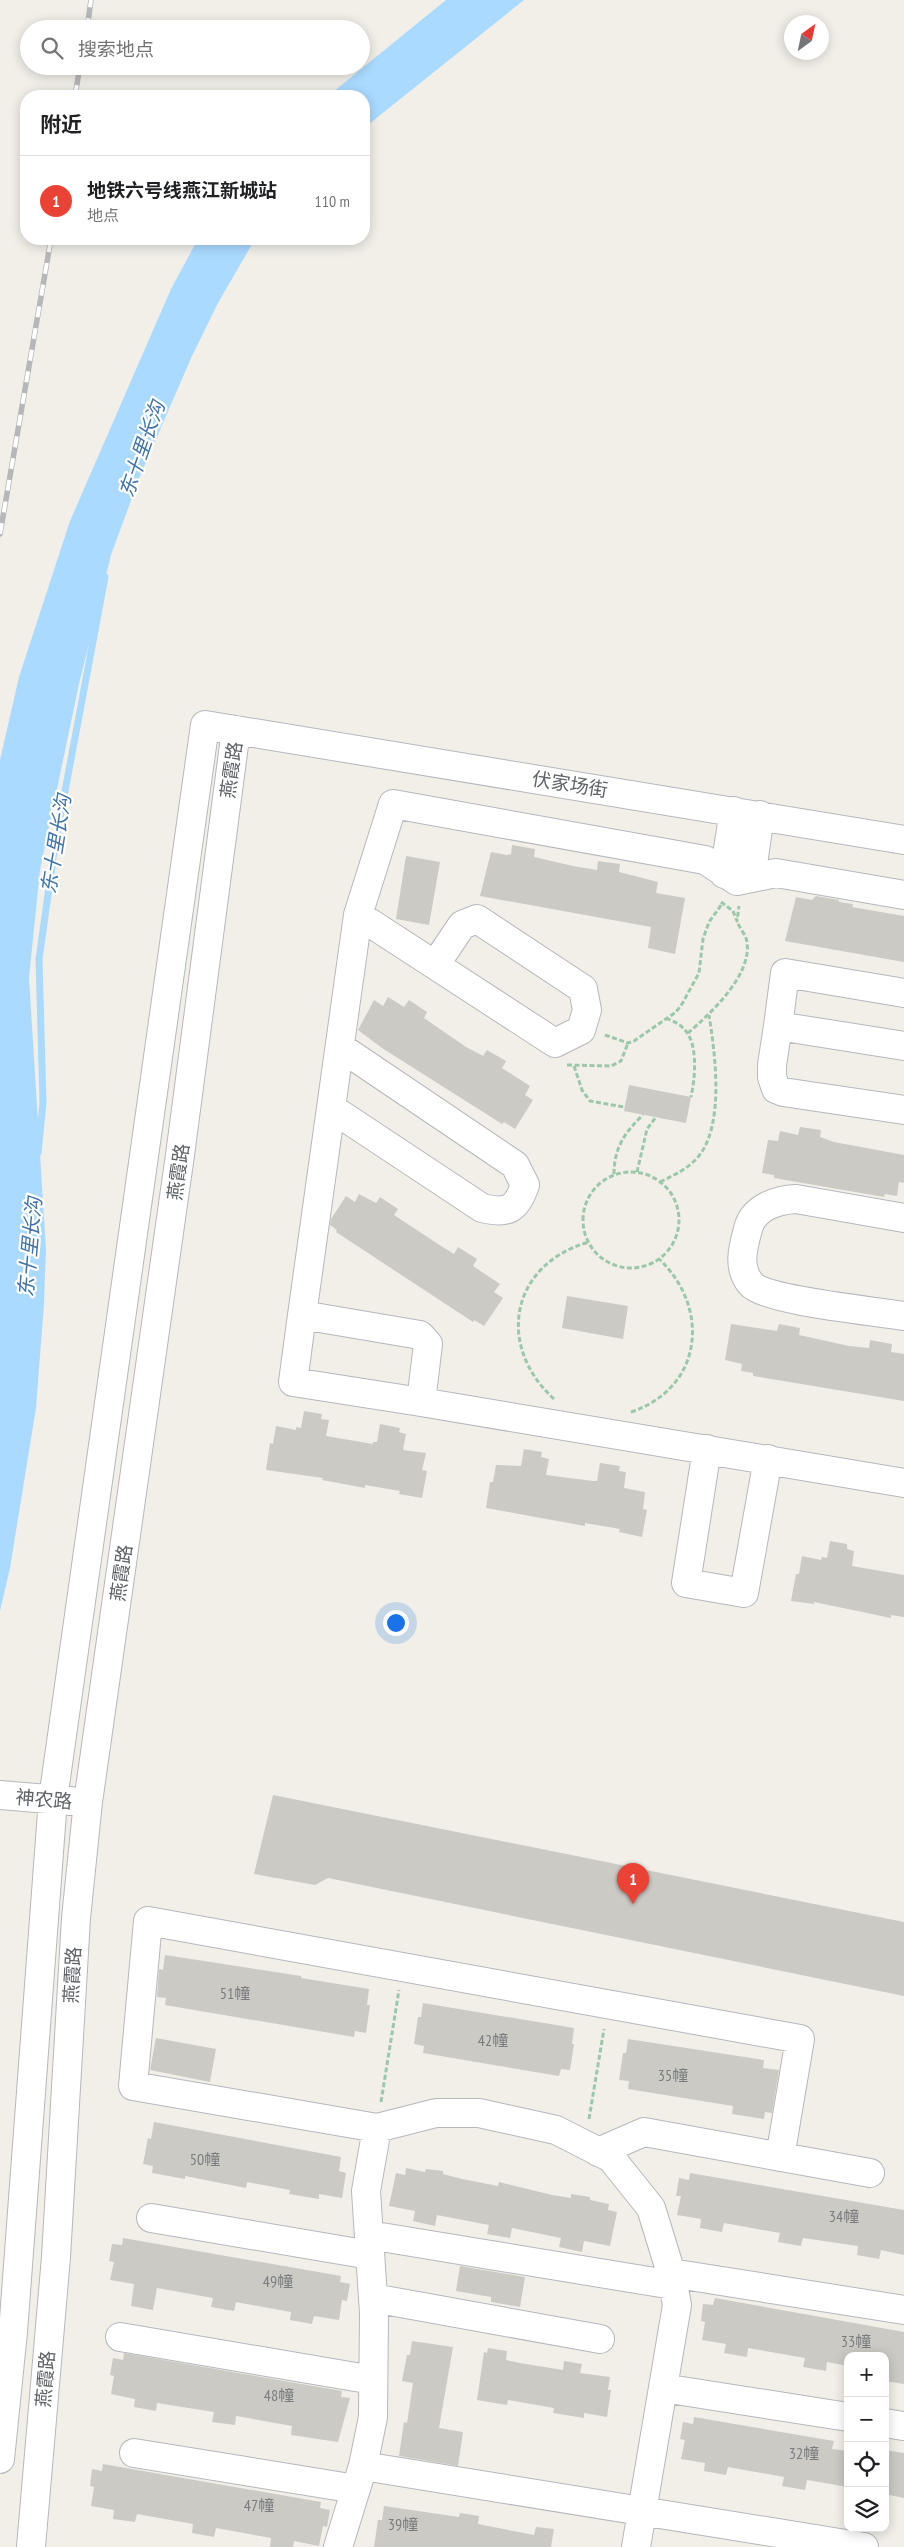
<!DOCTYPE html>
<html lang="zh">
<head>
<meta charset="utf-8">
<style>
  body { margin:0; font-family:"PT Sans Narrow","Noto Sans SC",sans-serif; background:#f6f6f6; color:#202124 }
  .controls { position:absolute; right:15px; bottom:15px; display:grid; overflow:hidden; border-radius:10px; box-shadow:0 2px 12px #0003 }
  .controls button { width:45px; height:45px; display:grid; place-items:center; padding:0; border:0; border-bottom:1px solid #e0e0e0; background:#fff; color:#202124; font:25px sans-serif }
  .compass { position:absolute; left:784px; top:15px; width:45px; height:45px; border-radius:50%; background:#fff; box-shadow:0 2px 12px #0003; rotate:33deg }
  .you { position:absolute; left:395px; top:1622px; width:18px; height:18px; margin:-12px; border:4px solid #fff; border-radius:50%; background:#1a73e8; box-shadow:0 0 0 8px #1a73e833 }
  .badge { display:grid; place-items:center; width:32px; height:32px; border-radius:50%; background:#ea4335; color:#fff; font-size:16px; font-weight:700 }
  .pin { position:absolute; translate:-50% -41px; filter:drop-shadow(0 1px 2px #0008) }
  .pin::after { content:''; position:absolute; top:26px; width:18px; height:15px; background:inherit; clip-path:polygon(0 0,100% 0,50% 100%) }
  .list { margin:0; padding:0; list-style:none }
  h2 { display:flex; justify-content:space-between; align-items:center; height:65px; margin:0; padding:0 20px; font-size:21px }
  h2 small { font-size:16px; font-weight:400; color:#757577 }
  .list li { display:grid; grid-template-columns:32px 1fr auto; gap:15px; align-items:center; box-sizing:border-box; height:90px; padding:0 20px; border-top:1px solid #e0e0e0 }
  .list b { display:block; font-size:19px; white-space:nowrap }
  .list p { margin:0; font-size:16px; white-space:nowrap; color:#757577 }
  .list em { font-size:16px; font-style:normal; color:#757577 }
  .icon { flex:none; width:28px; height:28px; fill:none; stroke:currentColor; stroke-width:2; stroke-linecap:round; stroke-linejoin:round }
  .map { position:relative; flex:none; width:904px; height:2547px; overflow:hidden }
  .search { position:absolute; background:#fff; box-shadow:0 2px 12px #0003; left:20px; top:20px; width:350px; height:55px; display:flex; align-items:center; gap:12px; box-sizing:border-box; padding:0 18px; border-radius:28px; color:#757577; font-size:19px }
  .panel { position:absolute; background:#fff; box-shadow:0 2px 12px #0003; left:20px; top:90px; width:350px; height:155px; border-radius:20px }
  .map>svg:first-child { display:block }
  .water { fill:#aadaff }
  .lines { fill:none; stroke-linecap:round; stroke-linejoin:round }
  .stream { stroke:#aadaff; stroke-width:7 }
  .building { fill:#cccac5 }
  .minor-casing { stroke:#b5b8bc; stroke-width:30 }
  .path { stroke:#9cc7a9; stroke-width:3; stroke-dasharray:5 2.5; stroke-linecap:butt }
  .minor { stroke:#fff; stroke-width:28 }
  .rail-casing { stroke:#b6b7b8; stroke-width:5.5 }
  .rail { stroke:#fff; stroke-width:4; stroke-dasharray:11; stroke-linecap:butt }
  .labels { text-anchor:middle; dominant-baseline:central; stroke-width:4.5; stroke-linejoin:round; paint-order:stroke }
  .number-label { font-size:16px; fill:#7a7d7f }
  .street-label { font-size:19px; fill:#5f6368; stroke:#fff }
  .water-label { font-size:20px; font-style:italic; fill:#4174aa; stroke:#fff }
</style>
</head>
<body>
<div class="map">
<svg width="904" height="2547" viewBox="0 0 904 2547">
  <rect width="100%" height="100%" fill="#f1efe8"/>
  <path class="water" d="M446,0h78l-160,128v-32h-36z
    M198,239h57l-37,64 -26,53 -52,120 -29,79 -32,129 -39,186 -11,108 17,271 -2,55 -8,104 -26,160 -10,43v-851l19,-83 51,-156 101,-232z"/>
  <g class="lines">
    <path class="stream" d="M38,1153l5,-50 -4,-144 16,-114 50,-268"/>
  </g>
  <path class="building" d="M512,845l23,4 -1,8 39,9 24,4 1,-9 22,3 -1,8 39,10 -2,11 29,5 -10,56 -27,-6 3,-21 -171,-31 11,-44 16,3 4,-1z
    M406,856l34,6 -11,63 -33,-6z
    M816,896l23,4v2l14,2 -1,3 52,9v46l-119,-21 11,-44 16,3z
    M388,997l16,10 5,-7 18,12 -3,6 42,29 17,9 4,-6 19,11 -4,7 28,18 -5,9 8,5 -18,29 -11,-7 -2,2 -120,-76 -24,-18 16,-30 9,6z
    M629,1085l62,12 -5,26 -62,-12z
    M800,1127l21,3 -1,7 14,5 70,13v28l-5,-1 -2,14 -12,-2 -1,3 -110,-19v-3l-12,-2 6,-33 10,1 2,-10 18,4z
    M359,1194l17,9 4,-6 18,12 -4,6 44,29 16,10 4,-7 19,12 -4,7 27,18 -6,8 9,6 -19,28 -10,-6 -1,2 -137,-90 1,-2 -7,-5 1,-6 15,-23 9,6z
    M567,1296l61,10 -5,33 -61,-11z
    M731,1324l46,7 2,-7 21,4 -1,7 50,11 20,2 1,-8 22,4 -1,8 13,2v47l-151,-25v-3l-12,-2 1,-7 -17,-4z
    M304,1411l18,3 -1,5 8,1 -3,16 47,8v-2h4l3,-18 20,4 -1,4 7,2 -3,16 23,3 -4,17 5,1 -5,27 -23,-4 1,-3 -35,-6v3l-43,-8 1,-2 -57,-8 4,-27 3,1 3,-18 20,4v-3l5,1z
    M524,1449l18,3 -1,5 8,2 -3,16 47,6h4l3,-18 20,3 -1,5 7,1 -2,16 21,4 -2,17 4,1 -5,27 -23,-5 1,-3 -35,-6v3l-99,-18 4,-26h3l3,-17 25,1z
    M830,1541l17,3v5l7,2 -2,15 52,9v42l-13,-2v3l-77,-16v2l-23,-3 5,-27h3l3,-18 19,4 1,-3 5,1z
    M273,1795l631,127v74l-576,-118 -13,7 -61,-11z
    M165,1955l136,21v2l68,11 -2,16h3l-4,28 -11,-2 -1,6 -189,-32 1,-7 -9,-1 2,-28 4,1z
    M423,2003l151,25 -2,16h2l-4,26 -9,-1 -2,7 -136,-23 1,-7 -10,-2 4,-27h3z
    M156,2038l60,11 -6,33 -60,-12z
    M628,2039l136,21 -1,8 16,2 -7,43 -7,-1 -1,7 -32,-5 1,-8 -105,-17 1,-8 -10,-1 4,-27h3z
    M154,2122l187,35 -2,14 7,2 -4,25 -23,-4v5l-30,-5 1,-4 -43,-8 -1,6 -61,-12v3l-33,-6 1,-7 -10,-2 5,-26 3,1z
    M406,2168l19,4 1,-3 17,2v3l19,5 36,7 1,-4 53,13 19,3v-4l19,3v3l19,4 -1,6 9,2 -7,34 -26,-5 -2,11 -23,-5 2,-9 -49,-10 -2,10 -23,-4 2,-9 -52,-10 -2,11 -22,-5 2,-10 -26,-5 7,-33 9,2z
    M690,2173l214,37v45l-23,-5 -2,9 -22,-4 1,-9 -55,-8 -2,8 -23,-4 2,-9 -56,-10 -2,9 -22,-4 1,-9 -24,-4 4,-19h-5l3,-18 10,2z
    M123,2238l218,38 -1,6 10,2 -3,17 -5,-1 -3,20 -25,-4 -2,8 -22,-4 1,-8 -55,-10 -2,9 -23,-4 2,-9 -56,-10 -4,22 -22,-4 3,-22 -24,-4 4,-18 -5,-1 3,-17 10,1z
    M460,2266l65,11 -5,30 -29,-5v-5l-35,-6z
    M715,2298l189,34v52l-19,-3v-25h-37v10l-21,-4 -1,9 -23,-4 2,-9 -57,-10 -1,9 -23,-4 2,-9 -24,-4 3,-18 -4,-1 2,-17 10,1z
    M412,2341l41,6 -14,81 24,4 -5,34 -59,-10 5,-34 3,1 6,-40 -11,-2 5,-26h3z
    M488,2348l19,3 -1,9 14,3 43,7 1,-9 18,3 -2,9 30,4 -2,13h3l-4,27 -23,-4v5l-31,-5 1,-5 -46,-8 -1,5 -30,-5 7,-48 3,1z
    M124,2353l218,38 -1,6 9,1 -12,44 -47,-7 1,-9 -56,-10 -1,9 -23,-3 2,-10 -57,-9 -1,8 -22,-4 1,-8 -24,-5 3,-18 -4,-1 3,-17 10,2z
    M694,2417l140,24 -2,8 16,2v36l-41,-7 -2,10 -23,-4 2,-9 -56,-10 -2,8 -22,-4 1,-8 -24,-4 4,-19 -5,-1 3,-17 10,2z
    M885,2450l19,3v45l-19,-4z
    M103,2464l218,38 -1,6 10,2 -3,17 -4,-1 -4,20 -25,-5 -1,6h-23l1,-9 -55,-10 -2,9 -22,-4 1,-9 -56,-10 -2,8 -22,-3 1,-9 -23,-4 3,-19 -4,-1 2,-17 10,2z
    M384,2506l75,11 1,-4 19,3 -1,8 56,11 2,-8 18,2 -3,18h-177l4,-27h4z"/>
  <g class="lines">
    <g class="minor-casing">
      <path id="minor" d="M724,874l10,-63
        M751,878l9,-63
        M904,895l-128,-22 -39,8 -32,-21 -312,-56 -35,111 -56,400 118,20 8,9 -7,58 483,81
        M358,915l197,128 26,-13 6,-20 -4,-21 -106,-70 -15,6 -27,40
        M778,1026l7,-53 119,20
        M904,1046l-126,-20 -6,39v12l4,12 7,3 121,18
        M331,1108l151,100c26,6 34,2 43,-23l-10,-20 -175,-118
        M904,1218l-108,-19c-20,1 -43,9 -48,30 -5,18 -11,39 3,55 15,17 125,27 153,32
        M302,1315l-9,67 128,20
        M707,1449l-21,134 58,10 24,-134
        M0,1795l71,6
        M377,2128l59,-15h43l77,17 55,28 40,50 20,65 6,32 -41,242
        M598,2152l46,-20 226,41
        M151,2218l219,37
        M369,2235l304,50
        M671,2273l233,37
        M373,2298l227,41
        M120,2337l253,43
        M663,2388l185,29
        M885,2423l18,3
        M134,2453l222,36
        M0,2459l13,-127 40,-533 152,-1074 699,115
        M363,2466l501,81
        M31,2547l25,-290 20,-339 12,-116 92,-647 56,-425
        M338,2547l25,-81 10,-49 1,-104 -8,-122 11,-63 -244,-42 15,-165 652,118 -20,118"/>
    </g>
    <path class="path" d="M721,902l12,9 4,10 2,-15
      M666,1018c6,3 13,5 17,10 16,14 12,51 8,69
      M688,1033c22,-19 68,-61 58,-95 -2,-5 -7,-11 -9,-17
      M605,1035l23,8 6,-2 42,-29 6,-8 17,-31 4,-34 6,-17 13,-18
      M567,1065l44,1 10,-5 7,-18
      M574,1066l8,24 8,11 34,6
      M637,1172l10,-43 9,-12
      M583 1220a48 48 0 1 1 96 0a48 48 0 1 1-96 0Z
      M614,1174c0,-26 11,-42 29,-59
      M660,1182c14,-7 28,-13 38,-25 27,-32 17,-104 11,-142
      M554,1399c-59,-54 -43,-135 35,-157
      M631,1412c72,-24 80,-104 28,-153
      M381,2102l18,-112
      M589,2119l15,-90"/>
    <use href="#minor" class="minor"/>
    <g class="rail-casing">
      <path id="rail" d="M87,29l4,-29
        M75,96l5,-30
        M0,534l51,-295"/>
    </g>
    <use href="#rail" class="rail"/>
  </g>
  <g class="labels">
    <g class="number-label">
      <text x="235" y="1993">51幢</text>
      <text x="493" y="2040">42幢</text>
      <text x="673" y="2075">35幢</text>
      <text x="205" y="2159">50幢</text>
      <text x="844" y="2216">34幢</text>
      <text x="278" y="2281">49幢</text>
      <text x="856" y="2341">33幢</text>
      <text x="279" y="2395">48幢</text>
      <text x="804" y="2453">32幢</text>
      <text x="259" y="2505">47幢</text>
      <text x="403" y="2524">39幢</text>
    </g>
    <g class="street-label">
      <text transform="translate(231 770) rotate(-82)">燕霞路</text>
      <text transform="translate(570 784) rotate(9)">伏家场街</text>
      <text transform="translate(178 1172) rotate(-82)">燕霞路</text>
      <text transform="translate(121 1573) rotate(-82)">燕霞路</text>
      <text transform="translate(44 1799) rotate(5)">神农路</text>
      <text transform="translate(72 1975) rotate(-87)">燕霞路</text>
      <text transform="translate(45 2379) rotate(-85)">燕霞路</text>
    </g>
    <g class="water-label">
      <text transform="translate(142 449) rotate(-71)">东十里长沟</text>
      <text transform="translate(56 844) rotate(-81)">东十里长沟</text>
      <text transform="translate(30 1247) rotate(-85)">东十里长沟</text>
    </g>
  </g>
</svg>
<div class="controls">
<button>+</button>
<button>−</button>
<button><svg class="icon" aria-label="locate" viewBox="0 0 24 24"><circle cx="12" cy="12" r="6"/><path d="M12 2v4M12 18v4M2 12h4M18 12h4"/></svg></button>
<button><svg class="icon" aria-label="layers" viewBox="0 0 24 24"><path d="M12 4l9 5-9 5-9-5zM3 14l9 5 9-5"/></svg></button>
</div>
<svg class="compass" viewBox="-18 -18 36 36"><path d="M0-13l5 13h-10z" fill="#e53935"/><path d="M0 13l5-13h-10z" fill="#757577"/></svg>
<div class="you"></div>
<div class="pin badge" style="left:633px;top:1904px">1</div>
<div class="search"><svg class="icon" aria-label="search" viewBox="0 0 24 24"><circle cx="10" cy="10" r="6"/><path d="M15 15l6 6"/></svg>搜索地点</div>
<section class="panel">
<h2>附近<small></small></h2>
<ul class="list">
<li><span class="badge">1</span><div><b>地铁六号线燕江新城站</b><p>地点</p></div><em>110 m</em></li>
</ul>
</section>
</div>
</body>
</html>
